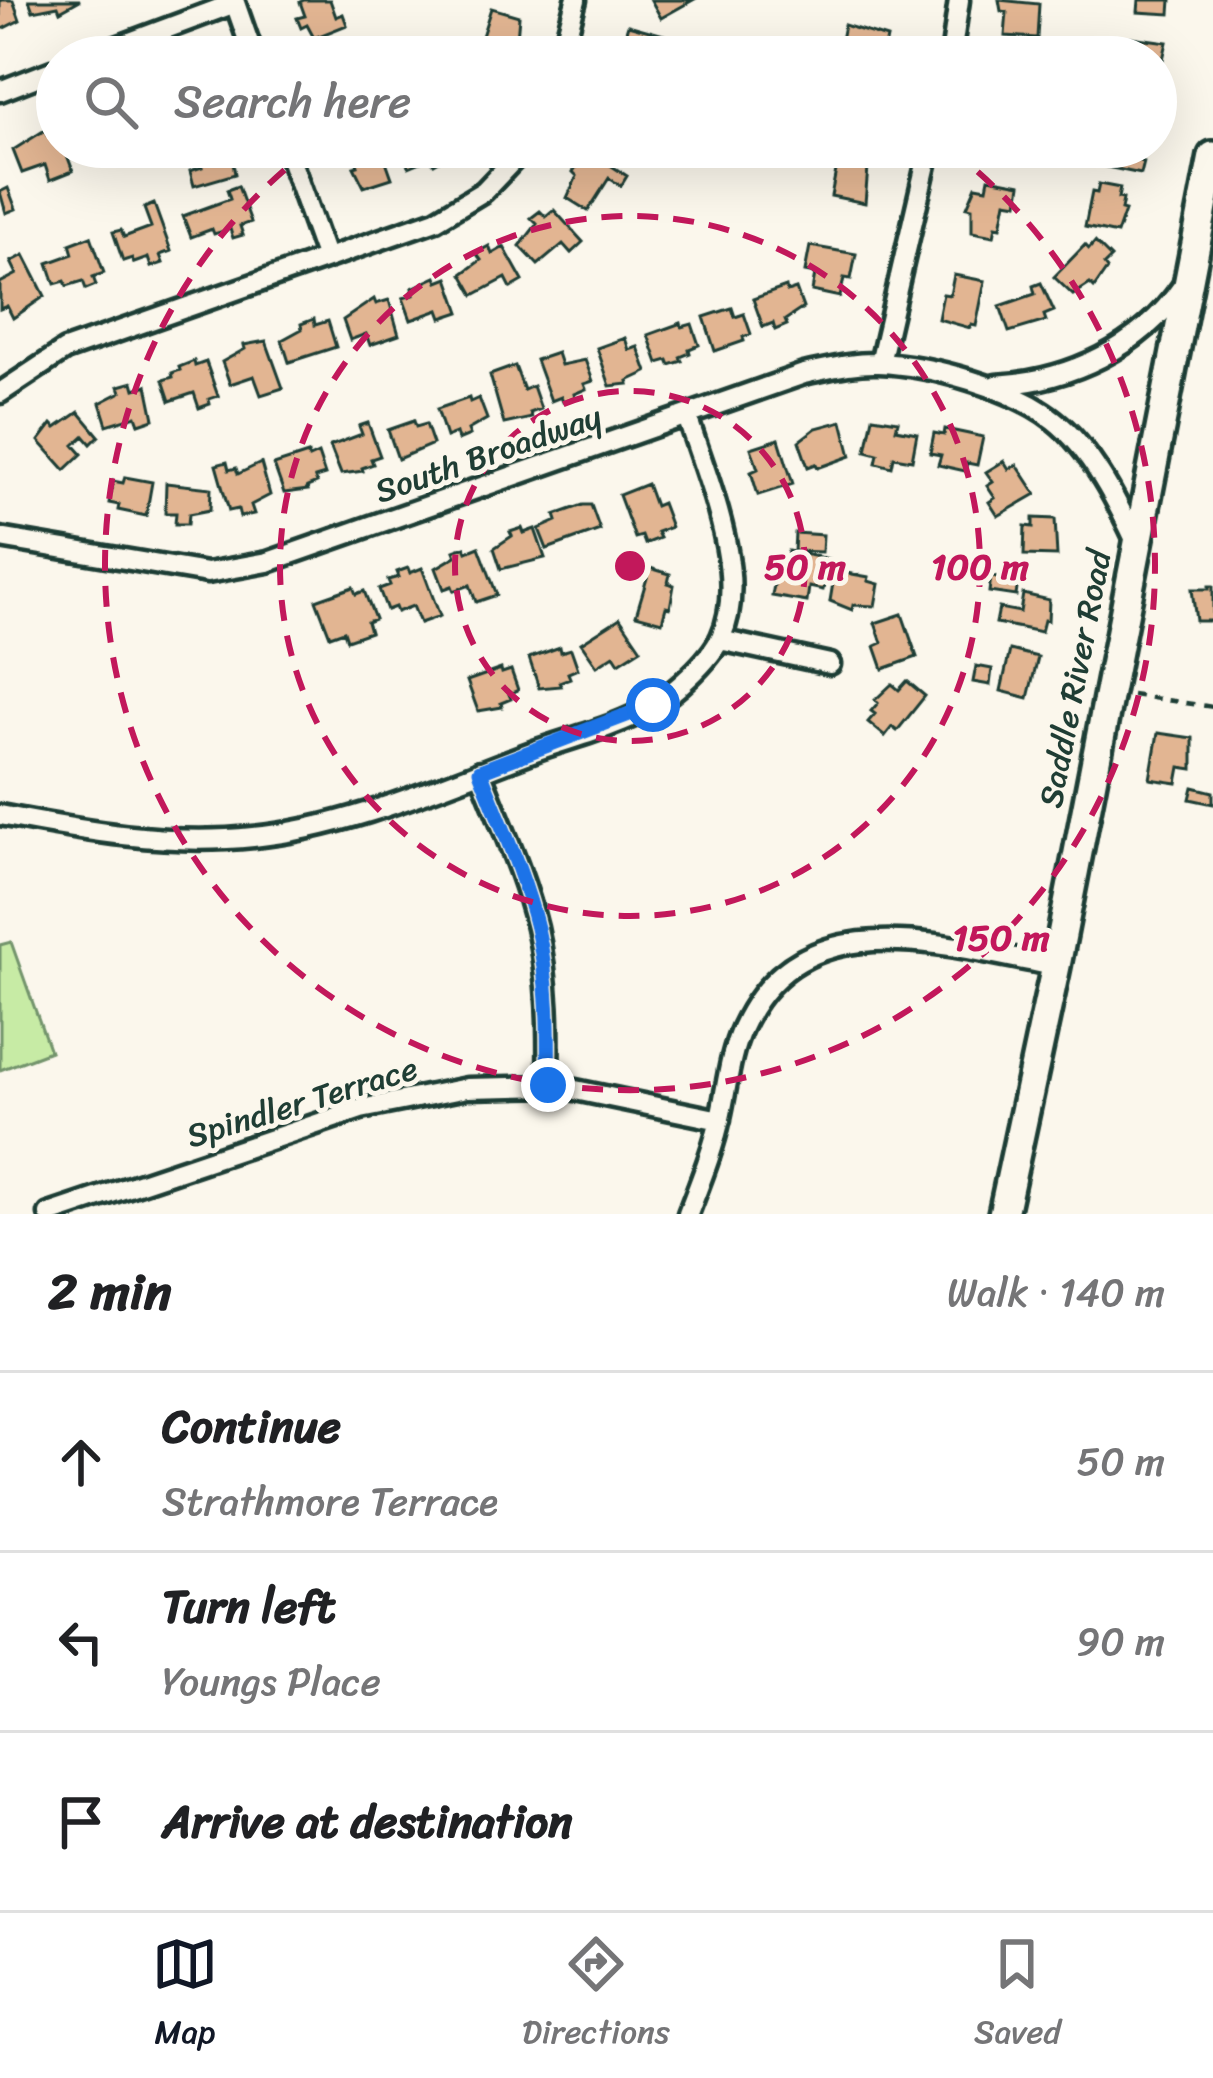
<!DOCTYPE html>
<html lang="en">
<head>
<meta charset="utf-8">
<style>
  body { margin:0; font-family:Sriracha,sans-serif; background:#f2f2f2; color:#202124 }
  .stop { position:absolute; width:36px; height:36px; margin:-27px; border:9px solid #1a73e8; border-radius:50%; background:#fff }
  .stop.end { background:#1a73e8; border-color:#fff; box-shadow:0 3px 12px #0008 }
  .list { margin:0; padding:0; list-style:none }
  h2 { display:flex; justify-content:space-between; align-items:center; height:156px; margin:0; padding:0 48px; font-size:51px }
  h2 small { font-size:39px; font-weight:400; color:#757577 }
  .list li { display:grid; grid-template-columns:78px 1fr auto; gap:36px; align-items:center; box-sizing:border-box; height:180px; padding:0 48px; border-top:3px solid #e0e0e0 }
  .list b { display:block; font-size:45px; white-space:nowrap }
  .list p { margin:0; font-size:39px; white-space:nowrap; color:#757577 }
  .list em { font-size:39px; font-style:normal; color:#757577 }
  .icon { flex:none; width:66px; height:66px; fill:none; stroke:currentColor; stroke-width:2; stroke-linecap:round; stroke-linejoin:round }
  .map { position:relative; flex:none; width:1213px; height:1214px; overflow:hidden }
  .search { position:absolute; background:#fff; box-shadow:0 12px 48px #0002; left:36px; right:36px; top:36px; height:132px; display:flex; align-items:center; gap:30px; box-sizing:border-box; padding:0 42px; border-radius:66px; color:#757577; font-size:45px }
  .sheet { height:696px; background:#fff }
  nav { display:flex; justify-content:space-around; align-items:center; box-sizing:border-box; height:168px; border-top:3px solid #e0e0e0; background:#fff; font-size:33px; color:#757577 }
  nav a { display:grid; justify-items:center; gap:6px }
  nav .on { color:#111827 }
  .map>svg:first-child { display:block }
  .green { fill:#c7eba5; stroke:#73946c; stroke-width:3 }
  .building { fill:#e2b592; stroke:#1f3d34; stroke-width:3 }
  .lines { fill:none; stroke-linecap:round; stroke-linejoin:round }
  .street-casing { stroke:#1f3d34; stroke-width:27 }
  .secondary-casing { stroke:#1f3d34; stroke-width:36 }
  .path { stroke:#1f3d34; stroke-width:4.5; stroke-dasharray:9 9; stroke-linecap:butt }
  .street { stroke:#fbf7ec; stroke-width:18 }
  .secondary { stroke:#fbf7ec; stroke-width:27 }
  .route { stroke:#1a73e8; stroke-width:15 }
  .ring { fill:none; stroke:#c2185b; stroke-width:6; stroke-dasharray:21 15 }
  .labels { text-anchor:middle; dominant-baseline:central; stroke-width:10; stroke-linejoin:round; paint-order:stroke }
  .street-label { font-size:33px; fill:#1f3d34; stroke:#fbf7ec }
  .centre { fill:#c2185b; stroke:#fbf7ec; stroke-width:6 }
  .ring-label { font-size:36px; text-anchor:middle; font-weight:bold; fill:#c2185b; stroke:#fbf7ec; stroke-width:10; stroke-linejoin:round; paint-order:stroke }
</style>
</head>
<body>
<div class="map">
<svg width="1213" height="1214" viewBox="0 0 1213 1214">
  <rect width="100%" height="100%" fill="#fbf7ec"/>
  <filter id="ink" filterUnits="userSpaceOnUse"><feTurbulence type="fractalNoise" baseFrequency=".00833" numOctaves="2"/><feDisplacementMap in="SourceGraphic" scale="24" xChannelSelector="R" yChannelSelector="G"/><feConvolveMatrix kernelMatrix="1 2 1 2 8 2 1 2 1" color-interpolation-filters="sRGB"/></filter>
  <g filter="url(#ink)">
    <path class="green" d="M11,942l39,109 -50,19v-125z"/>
    <path class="building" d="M0,0h13l7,20 -20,10z
      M29,0h51l-20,11 -2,-5 -25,5z
      M304,0h26l6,17 7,-3 4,11 -33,13 -7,-13 -6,3 -4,-10 8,-2 -5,-14z
      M651,0h42l-32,18z
      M999,0l40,4 -2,34 -32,-2 2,-24 -6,-1z
      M1139,0h32l-1,14 -32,-2z
      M491,8l28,8 -2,23 -4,-1 -11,19 -26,-2z
      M628,25l54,15 -5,16 3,1h-56l1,-5 -5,-2z
      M844,25l43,13 -4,19h-28l1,-9 -16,-3z
      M1131,37l36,5 -11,48v-33h-28z
      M343,43l5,14h-24l-3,-7z
      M45,130l2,5 10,-4v16h7l9,24 -23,9 -5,-15 -23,8 -9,-23z
      M96,147h39v1l-34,12z
      M195,147h31l5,5 4,22 -41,12 -4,-15 12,-4z
      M355,147h26l11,31 -28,9 -10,-20 4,-1 -5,-16z
      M450,147l-7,5 3,5 -12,7 -4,-6 -21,9 -13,-19z
      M1106,147h32l-3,13 9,2 -3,12 -39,-8z
      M840,150l29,6 -4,47 -34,-7z
      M592,153l35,23 -6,10 -12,-8 -21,33 -21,-13 10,-22 -4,-4 7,-12 5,4z
      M989,178l32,6 -3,19 -12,-2 -5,26 -5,-1 -2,10 -22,-4v-24l-5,-1 9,-21 11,2z
      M1099,184l21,4 -2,10 5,1 -2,11 4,1 -8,23 -32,-7 7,-35 5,1z
      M238,186l13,36 -11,4 3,9 -10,3 -3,-9 -16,5 -2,-5 -21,8 -8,-21 47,-17 -3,-9z
      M8,188l8,21 -10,4 -6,-21z
      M154,204l17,47 -11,4 3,8 -12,4 -3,-9 -14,5 -2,-5 -9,3 -10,-29 8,-2 3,7 27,-10 -7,-19z
      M554,210l29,32 -12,11 -8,-9 -25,21 -18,-19 17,-22 -6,-6 9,-7 6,6z
      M91,236l13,37 -11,4 3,8 -10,4 -3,-8 -16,5 -2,-5 -10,3 -7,-21 25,-9 -3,-10z
      M1095,242l16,16 -7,7 3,4 -13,19 -4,-4 -17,11 -19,-18 31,-32 4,4z
      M489,246l3,8 12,-7 19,34 -12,7 -5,-10 -32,17 -12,-21 19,-14 -5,-7z
      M810,246l46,8 -5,25 -7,-1 -4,19 -28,-6 3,-17 -10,-2z
      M24,255l21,41 -32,22 -6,-12 -7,3v-26l17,-9 -6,-12z
      M954,275l31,6 -9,45 -5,-1 -1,3 -32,-9 5,-25 7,1z
      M436,277l2,5 10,-4 12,34 -18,6 -3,-8 -28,10 -8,-22 11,-3 -2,-7z
      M1041,283l13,28 -10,4 2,6 -37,11 -9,-26 35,-12 -2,-8z
      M786,287l1,5 9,-3 7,19 -18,12 2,5 -12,5 -2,-7 -10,4 -10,-28z
      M374,299l2,5 13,-4 10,35 -29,10 -4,-11 -16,6 -7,-20z
      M732,308l3,9 9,-3 7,20 -8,3 1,4 -29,10 -11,-34z
      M314,319l1,6 13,-4 8,26 -47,15 -7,-22 20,-11 -1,-5z
      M681,323l1,4 10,-3 7,21 -10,4 1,4 -10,4 2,4 -12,4 -2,-5 -10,3 -10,-28z
      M625,338l4,12 9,-3 9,25 -19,9 1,3 -19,2 -13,-38z
      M266,341l17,47 -22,7 -7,-19 -24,8 -8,-22 23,-13 -1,-4z
      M557,353l4,12 24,-5 8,21 -9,3 2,5 -12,5 1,4 -12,4 -2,-5 -10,4 -15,-41z
      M194,361l1,5 11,-4 12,34 -9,3 1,5 -11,4 -5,-15 -24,8 -7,-21 10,-3 -1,-4 8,-3 -1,-3z
      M515,366l9,24 9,-4 8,23 -11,4 2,5 -28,6 -14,-49z
      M133,382l2,7 12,-4 7,34 -15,5 -3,-8 -29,9 -7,-22 21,-11 -2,-6z
      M469,398l1,4 9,-4 8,21 -19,11 2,5 -12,5 -2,-7 -10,4 -9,-28z
      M79,412l20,24 -8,8 -7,-8 -10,9 8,9 -17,16 -26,-29 13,-17 4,4z
      M873,417l25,4 -2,8 21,4 -5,27 -18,-3 -2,10 -16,-4 2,-9 -12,-3z
      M414,421l2,6 10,-3 7,20 -35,15 -10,-29z
      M842,421l9,35 -33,12 -2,-4 -8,3 -9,-26 17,-13z
      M368,423l12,33 -9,3 2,5 -11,4 1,3 -22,3 -11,-28 32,-12 -3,-8z
      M945,429l38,8 -6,28 -10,-2 -2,8 -27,-6 3,-10 -11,-2 4,-20 10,2z
      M779,439l14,45 -35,11 -7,-23 7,-3 -7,-21z
      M308,454l1,4 9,-4 7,21 -10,3 2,5 -10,4 1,3 -24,3 -10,-28z
      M1004,461l5,8 8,-4 19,29 -38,22 -9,-14 6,-4 -8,-12 6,-4 -7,-10z
      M227,462l2,8 7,-2 2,6 23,-11 9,32 -19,10 3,9 -14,3 -2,-8 -9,2 -13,-46z
      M125,477l27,5 -6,34 -28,-6 1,-5 -10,-2 4,-22 10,2z
      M166,483l45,5 -1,22 -21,4 -1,10h-13l1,-11h-11z
      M647,484l8,22 7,-3 9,24 -14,5 3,6 -15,6 -3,-8 -7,2 -16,-43z
      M583,505h8l9,25 -53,19 -8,-20 18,-8 -2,-6z
      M1033,518l22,1 2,37 -33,-1 1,-29 8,1z
      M522,528l2,5 11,-4 10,29 -44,11 -7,-21 18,-12 -2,-4z
      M795,533l28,2 -1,17 -28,-1z
      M465,547l2,5 12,-5 18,48 -21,7 -6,-17 -16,6 -2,-5 -8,3 -8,-21 20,-12 -2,-5z
      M788,551l41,8 -6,31 -14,-3 -2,15 -35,-6 6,-34 8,1z
      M408,568l2,5 12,-5 18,48 -20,7 -7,-17 -16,6 -2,-5 -8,3 -8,-21 11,-4 -2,-5 11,-3 -2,-5z
      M650,568l20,6 -2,9 6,2 -4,23 -4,-1 -4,15 -26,-7z
      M835,571l34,6 -1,4 11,3 -4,22 -22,-1 -1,5 -22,-9z
      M991,577l27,4 -2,15 -27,-4z
      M1209,586h4v35h-17l-4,-32h17z
      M353,587l3,7 8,-3 11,28 -8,3 3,10 -23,8 -3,-9 -14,5 -14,-36z
      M1023,594l26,6 -1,21 -4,-1 -3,12 -45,-9 3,-15 21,4z
      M902,614l15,43 -34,12 -8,-23 7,-3 -7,-20z
      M620,618l21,31 -22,14 -5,-8 -17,11 -16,-23z
      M560,647l1,5 10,-3 7,20 -10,4 2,5 -11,4 2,4 -22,2 -10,-30z
      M1010,650l28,7 -10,41 -27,-7z
      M976,666l16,3 -2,16 -17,-3z
      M501,669l1,4 9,-3 7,20 -9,4 2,5 -10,4 1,4 -24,4 -11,-30z
      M907,681l18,15 -28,35 -5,-4 -7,9 -17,-14 7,-8 -4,-3 7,-8 -3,-3 17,-16 7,6z
      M1158,733l35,5v31l-13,-2 -3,16 -27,-4z
      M1193,787l20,5v12l-23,-5z"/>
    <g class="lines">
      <g class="street-casing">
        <path id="street" d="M234,0l20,57
          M90,57l145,-54
          M561,57l15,-57
          M951,57l8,-57
          M0,91l57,-22
          M286,147l39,109
          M880,363l50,-216
          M996,385c73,-4 144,-37 186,-98
          M0,393l65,-43 371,-130 48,-29 42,-44
          M0,538l207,35 61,-11 536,-188c24,-5 50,-12 74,-11 52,2 136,25 176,57 37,29 64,83 83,124
          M720,640l110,24
          M480,771c20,52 44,103 57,157 12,52 12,105 11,157
          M0,815c84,16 167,31 253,22 95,-9 190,-52 279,-85 38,-14 83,-24 119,-45 23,-14 59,-46 70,-70 29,-62 -15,-160 -34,-221
          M49,1214l312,-105 106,-21 89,-2 164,34
          M688,1214c12,-32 25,-63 32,-96 7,-30 9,-62 22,-90 60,-131 206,-81 314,-62"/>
      </g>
      <g class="secondary-casing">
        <path id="secondary" d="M1003,1214l53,-248 157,-810"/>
      </g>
      <path class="path" d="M1132,695l81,12"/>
      <use href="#street" class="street"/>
      <use href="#secondary" class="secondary"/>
    </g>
  </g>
  <g class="lines" filter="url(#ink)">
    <path class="route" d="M548,1085c1,-52 1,-105 -11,-157 -13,-54 -37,-105 -57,-157l173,-66"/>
  </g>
  <g class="ring">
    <circle cx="630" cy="566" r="175"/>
    <circle cx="630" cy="566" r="350"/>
    <path d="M503 57A525 525 0 0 1 757 57M950 149A525 525 0 1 1 310 149"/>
  </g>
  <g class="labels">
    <g class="street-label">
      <text transform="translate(488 454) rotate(-19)">South Broadway</text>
      <text transform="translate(1075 679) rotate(-79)">Saddle River Road</text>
      <text transform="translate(302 1102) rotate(-17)">Spindler Terrace</text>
    </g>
  </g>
  <circle cx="630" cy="566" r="18" class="centre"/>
  <g class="ring-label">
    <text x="805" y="579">50 m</text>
    <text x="980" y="579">100 m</text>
    <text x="1001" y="950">150 m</text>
  </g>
</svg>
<div class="stop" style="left:653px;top:705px"></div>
<div class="stop end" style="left:548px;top:1085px"></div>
<div class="search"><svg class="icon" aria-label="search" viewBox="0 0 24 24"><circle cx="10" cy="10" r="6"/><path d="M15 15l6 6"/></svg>Search here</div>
</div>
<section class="sheet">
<h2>2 min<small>Walk · 140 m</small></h2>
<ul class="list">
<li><svg class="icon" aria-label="ahead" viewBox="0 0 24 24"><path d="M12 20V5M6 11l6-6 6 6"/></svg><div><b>Continue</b><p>Strathmore Terrace</p></div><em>50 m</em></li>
<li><svg class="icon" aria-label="left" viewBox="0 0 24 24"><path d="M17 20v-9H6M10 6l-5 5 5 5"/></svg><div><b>Turn left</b><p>Youngs Place</p></div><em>90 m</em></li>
<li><svg class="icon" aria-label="arrive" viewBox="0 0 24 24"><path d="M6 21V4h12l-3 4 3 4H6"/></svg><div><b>Arrive at destination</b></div></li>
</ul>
</section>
<nav>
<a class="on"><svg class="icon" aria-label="map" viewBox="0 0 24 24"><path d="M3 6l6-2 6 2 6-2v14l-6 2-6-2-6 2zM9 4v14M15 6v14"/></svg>Map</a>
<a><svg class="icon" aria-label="directions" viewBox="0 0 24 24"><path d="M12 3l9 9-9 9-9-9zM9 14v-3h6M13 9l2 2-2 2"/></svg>Directions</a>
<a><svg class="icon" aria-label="saved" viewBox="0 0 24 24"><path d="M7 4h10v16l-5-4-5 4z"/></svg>Saved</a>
</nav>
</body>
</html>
